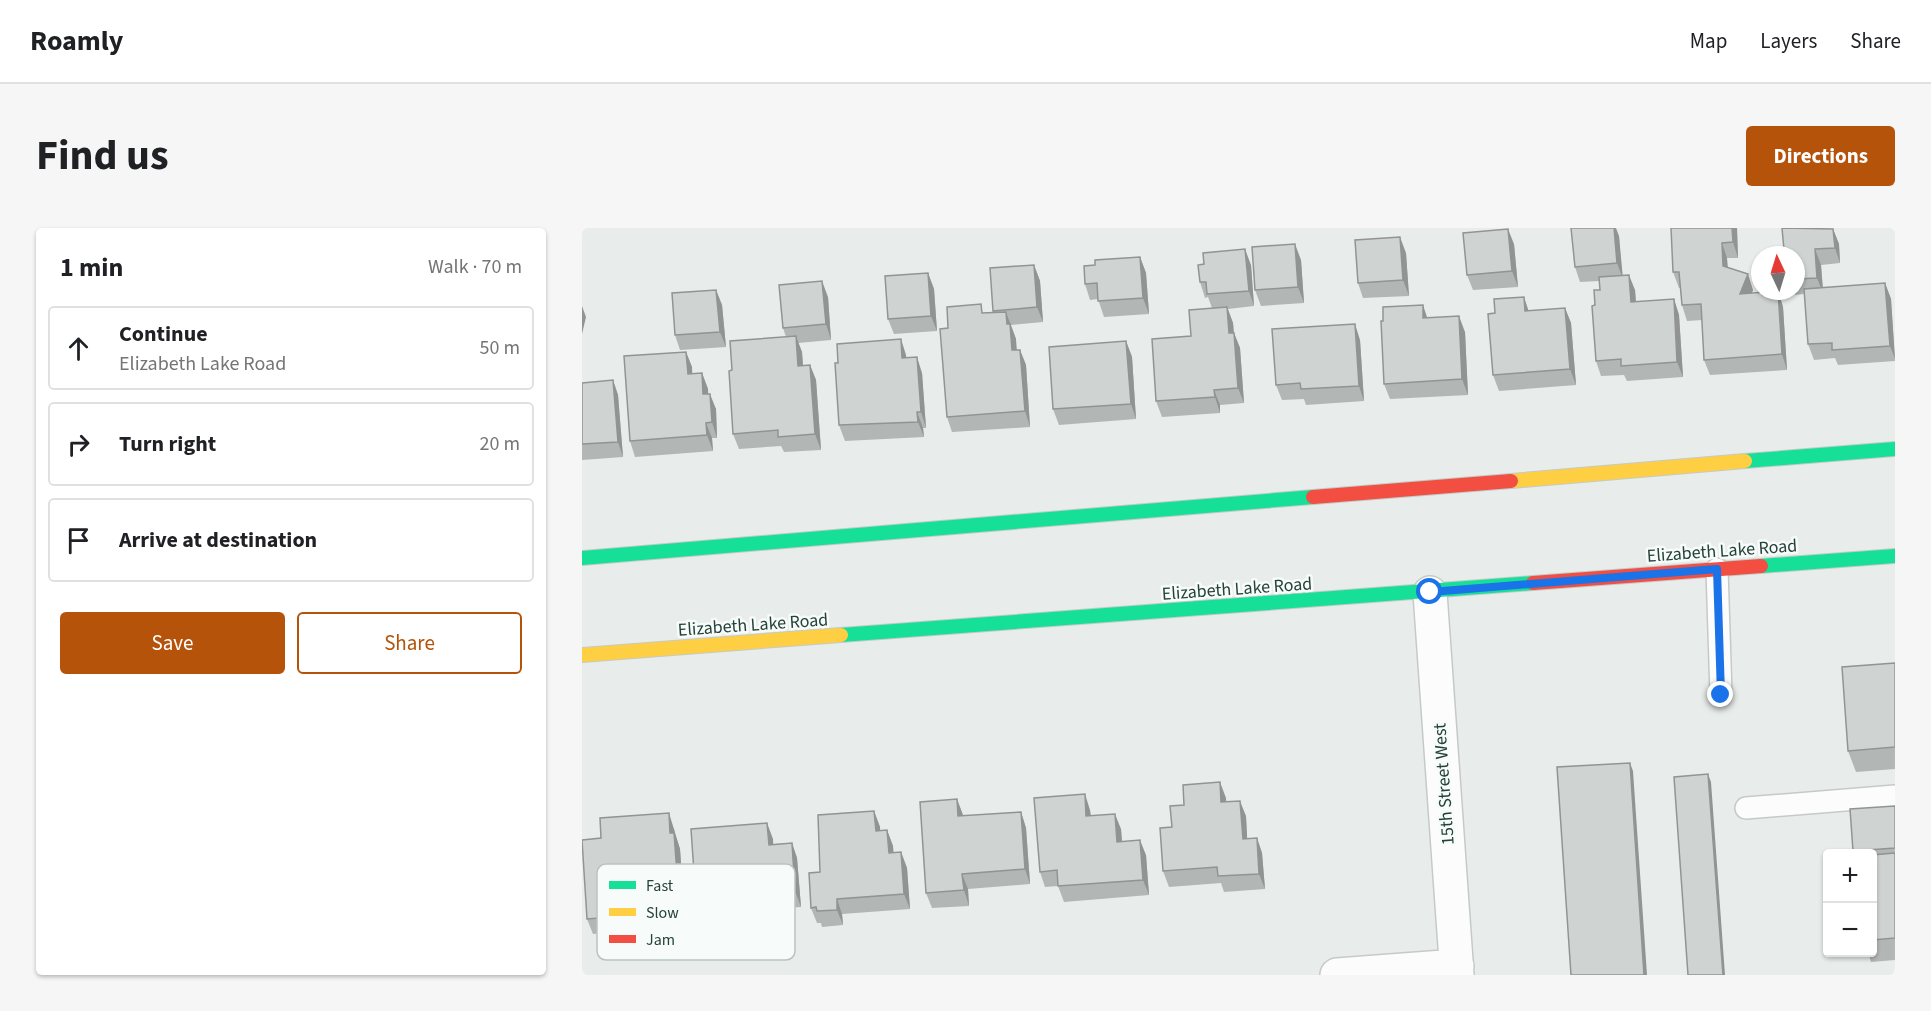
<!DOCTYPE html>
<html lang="en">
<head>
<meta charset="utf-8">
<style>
  body { margin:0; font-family:"Source Sans 3",sans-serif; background:#f6f6f6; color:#202124 }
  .controls { position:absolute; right:18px; bottom:18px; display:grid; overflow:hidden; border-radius:6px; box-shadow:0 2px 4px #0004 }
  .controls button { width:54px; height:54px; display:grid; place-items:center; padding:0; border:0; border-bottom:2px solid #e0e0e0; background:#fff; color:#202124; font:30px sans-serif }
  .compass { position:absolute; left:1169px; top:18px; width:54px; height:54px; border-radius:50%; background:#fff; box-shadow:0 2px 4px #0004; rotate:356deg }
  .stop { position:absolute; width:18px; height:18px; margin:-14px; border:4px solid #1a73e8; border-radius:50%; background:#fff }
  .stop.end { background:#1a73e8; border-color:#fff; box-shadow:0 2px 6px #0008 }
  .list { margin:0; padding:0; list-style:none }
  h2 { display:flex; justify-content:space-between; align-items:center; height:78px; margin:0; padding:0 24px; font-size:26px }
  h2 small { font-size:20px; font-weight:400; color:#757577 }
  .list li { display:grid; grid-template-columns:39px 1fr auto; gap:18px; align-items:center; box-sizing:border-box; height:84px; margin:0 12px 12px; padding:0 12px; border:2px solid #e0e0e0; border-radius:6px }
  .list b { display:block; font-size:22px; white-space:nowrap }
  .list p { margin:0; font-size:20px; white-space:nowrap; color:#757577 }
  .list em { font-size:20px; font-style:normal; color:#757577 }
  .actions { display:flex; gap:12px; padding:18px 24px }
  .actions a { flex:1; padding:14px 0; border:2px solid #b45309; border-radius:6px; text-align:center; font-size:21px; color:#b45309 }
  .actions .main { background:#b45309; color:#fff }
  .icon { flex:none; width:33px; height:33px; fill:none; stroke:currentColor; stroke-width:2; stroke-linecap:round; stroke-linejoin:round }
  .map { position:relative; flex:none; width:1313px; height:747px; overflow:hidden; border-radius:6px }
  header { display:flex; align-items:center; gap:36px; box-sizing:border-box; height:84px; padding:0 30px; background:#fff; border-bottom:2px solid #e0e0e0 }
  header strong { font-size:28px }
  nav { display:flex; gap:33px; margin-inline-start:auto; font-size:21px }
  .intro { display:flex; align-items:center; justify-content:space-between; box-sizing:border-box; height:144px; padding:0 36px }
  h1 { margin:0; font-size:42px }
  .button { padding:15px 27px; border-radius:6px; background:#b45309; color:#fff; font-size:21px; font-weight:700 }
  main { display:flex; gap:36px; padding:0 36px }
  aside { flex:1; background:#fff; border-radius:6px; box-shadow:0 2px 4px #0004 }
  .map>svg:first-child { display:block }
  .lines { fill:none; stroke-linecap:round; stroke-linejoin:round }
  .lane-casing { stroke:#c5cac8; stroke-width:24 }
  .street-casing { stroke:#c5cac8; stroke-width:36 }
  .fast-casing { stroke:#c3cbc8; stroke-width:16 }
  .slow-casing { stroke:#c3cbc8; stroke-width:16 }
  .jam-casing { stroke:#c3cbc8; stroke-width:16 }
  .lane { stroke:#fcfcfc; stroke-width:21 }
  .street { stroke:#fcfcfc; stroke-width:33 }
  .fast { stroke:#16e098; stroke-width:14 }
  .slow { stroke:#ffcf43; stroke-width:14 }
  .jam { stroke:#f24e42; stroke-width:14 }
  .wall { fill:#b2b6b5 }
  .shaded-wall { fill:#919493 }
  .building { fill:#cfd4d2; stroke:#919493; stroke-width:1.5 }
  .route { stroke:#1a73e8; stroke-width:8 }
  .labels { text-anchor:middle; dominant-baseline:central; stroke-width:5; stroke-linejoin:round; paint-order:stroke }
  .street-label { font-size:18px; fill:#24423a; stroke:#f7fbf9 }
  .key { fill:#f7fbf9; stroke:#b8c4c0; stroke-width:1.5 }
  .key-label { font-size:16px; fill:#24423a }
</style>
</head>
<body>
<header>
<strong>Roamly</strong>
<nav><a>Map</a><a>Layers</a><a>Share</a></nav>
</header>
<div class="intro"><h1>Find us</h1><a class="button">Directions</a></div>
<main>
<aside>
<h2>1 min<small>Walk · 70 m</small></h2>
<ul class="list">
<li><svg class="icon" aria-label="ahead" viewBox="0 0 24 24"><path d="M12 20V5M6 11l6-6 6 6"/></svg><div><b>Continue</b><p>Elizabeth Lake Road</p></div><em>50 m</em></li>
<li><svg class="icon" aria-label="right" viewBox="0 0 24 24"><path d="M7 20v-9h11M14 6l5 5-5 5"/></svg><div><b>Turn right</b></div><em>20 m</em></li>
<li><svg class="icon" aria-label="arrive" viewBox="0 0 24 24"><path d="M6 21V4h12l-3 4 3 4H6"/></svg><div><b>Arrive at destination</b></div></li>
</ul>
<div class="actions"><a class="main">Save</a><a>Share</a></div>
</aside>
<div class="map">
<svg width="1313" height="747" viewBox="0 0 1313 747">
  <rect width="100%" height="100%" fill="#e8edeb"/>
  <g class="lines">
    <g class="lane-casing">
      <path id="lane" d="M1135,341l4,126
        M1164,580l149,-12"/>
    </g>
    <g class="street-casing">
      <path id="street" d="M848,365l27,382
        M755,747l120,-9"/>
    </g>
    <g class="fast-casing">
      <path id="fast" d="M1163,233l150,-12
        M0,330l731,-61
        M1179,338l134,-10
        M259,407l692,-52"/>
    </g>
    <g class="slow-casing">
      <path id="slow" d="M929,253l234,-20
        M0,427l259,-20"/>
    </g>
    <g class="jam-casing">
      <path id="jam" d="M731,269l198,-16
        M951,355l228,-17"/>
    </g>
    <use href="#lane" class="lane"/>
    <use href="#street" class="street"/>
    <use href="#fast" class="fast"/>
    <use href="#slow" class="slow"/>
    <use href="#jam" class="jam"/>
  </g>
  <path class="wall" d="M1155,0l1,30h-11l1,9 25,23 -1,3 26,-2 5,16 4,63 -77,5 -6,-15 -2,-40 -15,1 -5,-16 -2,-17h-1l-6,-16z
    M1247,1h4l6,15 1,19 -19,2 2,23 62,-5 6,16 4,62 -57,4 -3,-7 -21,2 -6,-16 -4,-50 -9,1 -2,-4h3v-36h-11l-1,-5z
    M1037,8l3,39 13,15 1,12 38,-3 5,16 4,62 -56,4 -3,-6 -23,1 -5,-15 -1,-56 5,-15 -1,-9 -19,1 -5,-15z
    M932,16l4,43 -45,3 -6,-15z
    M824,25l3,43 -46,2 -5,-15z
    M558,29l6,16 3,41 -45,3 -6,-18 -8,1 -5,-16 10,-19z
    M719,32l3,43 -43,3 -6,-16z
    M452,37l6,16 3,41 -32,3 5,14v11h4l6,15 4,62 -78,5 -5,-15 1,-89 36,-15h10l-1,-2z
    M669,37l3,41 -26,3 5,14 1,10 6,15 4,55 -24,2v8l-58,4 -6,-16 35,-65 21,-28 -4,-11 -3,1 -5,-16z
    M346,45l6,16 3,42 -43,3 -6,-15z
    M134,62l6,15 4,42 -46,3 -5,-15z
    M246,69l3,43 -33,3 4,9 1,13h7l6,15 5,70 -37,2 -3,-6 -42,3 -6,-15 -1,-64 54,-33 -3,-9z
    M983,80l6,15 5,62 -77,6 -6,-16 36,-64z
    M846,90l37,14 3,63 -78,4 -6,-15z
    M778,112l4,61 -58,4 -2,-6 -22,1 -6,-15z
    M544,113l6,16 4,62 -77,6 -6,-16z
    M104,124l6,15v7l10,-1 6,16v5l8,15 1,29h-5l1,13 -78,6 -5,-16z
    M324,127v3l16,15 4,55h-3l1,9 -79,4 -6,-16z
    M31,152l5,15 5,62 -41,3v-77z
    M1313,435v106l-39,3 -8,-21z
    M644,570v4l20,14 1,22h10l5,15 3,36 -41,3 -3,-9 -52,4 -6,-16 9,-44 12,-22z
    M375,571l6,17 58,-4 5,16 4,56 -62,5 1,17 -37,2 -6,-15z
    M1313,578v154l-24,2 -3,-10h4v-98h-19v-3z
    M508,582l1,6 30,13 1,12 24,14 3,40 -85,7 -6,-16 -13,1 -5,-15z
    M292,583l6,16v4l7,-1 6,16v7l8,-1 6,16 3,41 -68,5 1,11 -21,2 -1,-4h-4l-6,-15 9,-36z
    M92,600l1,6 5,15 5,68h-3v12l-64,7 -1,-4 -24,2 -6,-15 14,-81z
    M191,611v5l19,-1 5,15 4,49 -16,1 1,17 -21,2 -2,-7 -19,2 1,9 -42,1 -6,-16z"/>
  <path class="shaded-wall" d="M1032,0h2l3,8 4,43 -6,-16z
    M1150,0h5l1,30 -5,-16z
    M926,1l6,15 4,43 -6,-16z
    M1251,1l6,15 1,19 -5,-15z
    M818,9l6,16 3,43 -6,-16z
    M1140,15l5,15 1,23 -5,-15z
    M713,16l6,16 3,43 -6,-16z
    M663,21l6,16 3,41 -5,-15z
    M1233,21l6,16 2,28 -6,-15z
    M558,29l6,16 3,41 -6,-16z
    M452,37l6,16 3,41 -6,-15z
    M346,45l6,16 3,42 -6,-15z
    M1166,46l5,16 -8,20 -5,-16z
    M1047,47l6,15 2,28 -6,-16z
    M240,53l6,16 3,43 -5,-16z
    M1303,55l6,16 4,60 -5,-13z
    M134,62l6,15 4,42 -6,-15z
    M1196,63l5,16 4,63 -5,-16z
    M942,69l5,15 -4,-1z
    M1092,71l5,16 4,62 -6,-15z
    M841,77l5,15 -5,-2z
    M0,78l4,11 -4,17z
    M645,79l6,16 2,25 -6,-15z
    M983,80l6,15 5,62 -6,-16z
    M424,84l10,27 2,27 -6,-16 -5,-26z
    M877,88l6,16 3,63 -6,-16z
    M773,96l5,16 4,61 -5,-15z
    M652,105l6,15 4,55 -6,-15z
    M214,108l6,16 2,29 -6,-15z
    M319,111l5,16 2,19 -6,-16z
    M544,113l6,16 4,62 -5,-15z
    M438,122l6,15 4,62 -5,-16z
    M104,124l6,15 1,23 -5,-16z
    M335,129l5,16 4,55 -5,-16z
    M228,137l6,15 5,70 -6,-16z
    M120,145l6,16 1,21 -6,-16z
    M31,152l5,15 5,62 -5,-15z
    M632,162l6,15v8l-5,-16z
    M128,166l6,15 1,29 -5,-16z
    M335,184l6,16 1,9 -6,-15z
    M124,195l6,15 1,13 -6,-16z
    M1048,535l3,8 14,204h-3z
    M1126,546l3,8 14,193h-2z
    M638,554l6,16 1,19 -6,-15z
    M503,566l5,16 2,21 -6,-15z
    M375,571l6,16 1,17 -6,-16z
    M658,573l6,15 2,38 -5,-15z
    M292,583l6,16 1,20 -5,-16z
    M439,584l5,16 4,56 -5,-15z
    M87,585l11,36 5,68 -6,-16 -9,-68z
    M533,586l6,15 2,28 -6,-15z
    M185,595l6,16 1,21 -5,-15z
    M305,602l6,16 2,22 -6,-15z
    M675,610l5,15 3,36 -6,-15z
    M558,612l6,15 3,40 -6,-15z
    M210,615l5,15 4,49 -6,-16z
    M319,624l6,16 3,41 -6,-15z
    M380,646l6,15 1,17 -5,-16z
    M197,665l6,15 1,17 -6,-15z
    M255,671l5,15 1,11 -6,-15z
    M94,673l6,16v12l-5,-16z
    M157,678l5,16 1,9 -6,-15z"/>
  <path class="building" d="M989,0h43l3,35 -42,4z
    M1089,0h61l1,14 -11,1 1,23 25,8 -8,20 38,-3 4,63 -78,6 -3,-56 -19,1 -3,-33h-6z
    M1200,0l51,1 2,19 -20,1 2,29 -21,1v-24h-8l-1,-5h-3z
    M926,1l4,42 -45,4 -4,-42z
    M818,9l3,43 -45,3 -3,-43z
    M713,16l3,43 -43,3 -3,-43z
    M663,21l4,42 -42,3 -1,-12h-6l-2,-17 6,-1 -1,-11z
    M558,29l3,41 -45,3 -1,-18 -12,1 -1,-18 11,-1v-5z
    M452,37l3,42 -44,4 -3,-43z
    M346,45l3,43 -43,3 -3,-43z
    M1047,47l2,27 43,-3 3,63 -56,4v-7l-25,2 -4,-55 3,-1 -1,-15h6l-1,-13z
    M240,53l4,43 -43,4 -4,-43z
    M1303,55l5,63 -58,4v-7l-24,1 -4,-55z
    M134,62l4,42 -45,3 -3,-42z
    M942,69l1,14 40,-3 5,61 -77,6 -5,-61 7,-1 -1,-14z
    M399,76l1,9 24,-1 1,12h3l2,26h8l5,61 -78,6 -7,-88 8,-1 -1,-21z
    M841,77v13l36,-2 3,63 -78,5 -3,-63h2v-14z
    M645,79l2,26h5l4,55 -24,2 1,7 -59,4 -4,-62 39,-3 -2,-26z
    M773,96l4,62 -58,3 -1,-6 -24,2 -4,-56z
    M214,108l2,30 12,-1 5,69 -37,3v-7l-45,4 -4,-63 3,-1 -2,-29z
    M319,111l1,19 15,-1 4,55h-4l1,10 -79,3 -4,-62h3l-1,-19z
    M544,113l5,63 -78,5 -4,-62z
    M104,124l2,22 14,-1 1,21h7l2,28 -6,1 1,12 -77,6 -6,-85z
    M31,152l5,62 -36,2v-61z
    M1313,435v84l-47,4 -6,-84z
    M1048,535l14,212h-73l-14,-208z
    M1126,546l15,201h-35l-14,-198z
    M638,554l1,20 19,-1 3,38 14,-1 2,36 -41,2 -1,-9 -54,4 -3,-43 12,-1 -2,-21 14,-1 -1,-20z
    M503,566l1,22 29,-2 2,28 23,-2 3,40 -85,6 -1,-16 -17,2 -6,-74z
    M375,571l1,17 63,-4 4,57 -63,5 2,16 -38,3 -6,-91z
    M1313,578v42l-42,3 -3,-42z
    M292,583l2,20 11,-1 2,23 12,-1 3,42 -67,5v11l-20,1 -1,-4 -5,1 -2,-35 11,-1 -2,-57z
    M87,585l1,20h4l5,68h-3l1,12 -64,7 -1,-3 -25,2 -5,-79 19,-2 -1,-20z
    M185,595l2,22 23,-2 3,48 -16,2 1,17 -21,1v-6l-20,1v10h-42l-6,-87z
    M1313,625v85l-23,2v-85z"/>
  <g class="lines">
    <path class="route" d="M848,364l287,-23 4,126"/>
  </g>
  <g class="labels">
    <g class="street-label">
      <text transform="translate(1140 323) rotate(-4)">Elizabeth Lake Road</text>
      <text transform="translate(655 361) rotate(-4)">Elizabeth Lake Road</text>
      <text transform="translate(171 397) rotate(-4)">Elizabeth Lake Road</text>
      <text transform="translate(862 556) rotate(-94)">15th Street West</text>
    </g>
  </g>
  <rect x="15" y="636" width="198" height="96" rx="9" class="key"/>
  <rect x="27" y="653" width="27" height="8" fill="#16e098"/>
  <rect x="27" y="680" width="27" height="8" fill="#ffcf43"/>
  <rect x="27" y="707" width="27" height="8" fill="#f24e42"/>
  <g class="key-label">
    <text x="64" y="663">Fast</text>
    <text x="64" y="690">Slow</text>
    <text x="64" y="717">Jam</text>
  </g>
</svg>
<div class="controls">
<button>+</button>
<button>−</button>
</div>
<svg class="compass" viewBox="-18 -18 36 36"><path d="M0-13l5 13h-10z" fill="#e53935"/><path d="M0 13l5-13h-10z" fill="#757577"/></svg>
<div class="stop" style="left:848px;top:364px"></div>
<div class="stop end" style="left:1139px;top:467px"></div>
</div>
</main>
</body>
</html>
